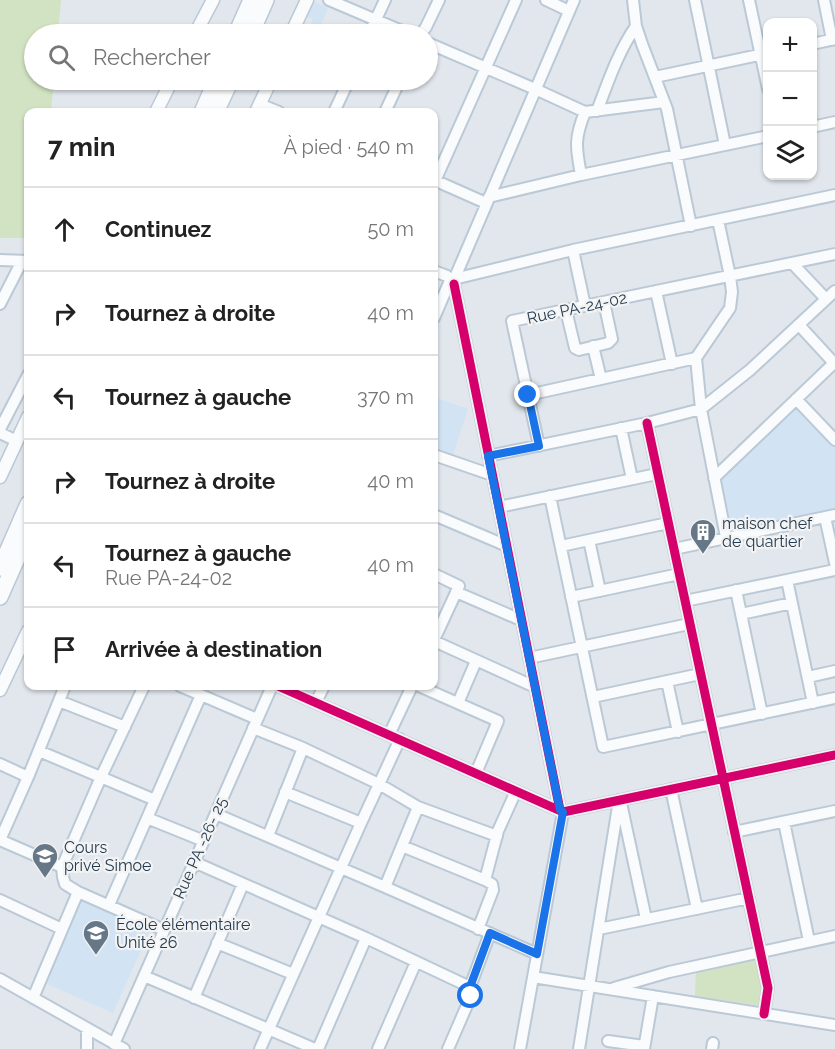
<!DOCTYPE html>
<html lang="fr">
<head>
<meta charset="utf-8">
<style>
  body { margin:0; font-family:Raleway,sans-serif; background:#f6f6f6; color:#222 }
  .controls { position:absolute; right:18px; top:18px; display:grid; overflow:hidden; border-radius:12px; box-shadow:0 2px 4px #0004 }
  .controls button { width:54px; height:54px; display:grid; place-items:center; padding:0; border:0; border-bottom:2px solid #e0e0e0; background:#fff; color:#222; font:30px sans-serif }
  .stop { position:absolute; width:18px; height:18px; margin:-14px; border:4px solid #1a73e8; border-radius:50%; background:#fff }
  .stop.end { background:#1a73e8; border-color:#fff; box-shadow:0 2px 6px #0008 }
  .list { margin:0; padding:0; list-style:none }
  h2 { display:flex; justify-content:space-between; align-items:center; height:78px; margin:0; padding:0 24px; font-size:26px }
  h2 small { font-size:20px; font-weight:400; color:#767676 }
  .list li { display:grid; grid-template-columns:39px 1fr auto; gap:18px; align-items:center; box-sizing:border-box; height:84px; padding:0 24px; border-top:2px solid #e0e0e0 }
  .list b { display:block; font-size:22px; white-space:nowrap }
  .list p { margin:0; font-size:20px; white-space:nowrap; color:#767676 }
  .list em { font-size:20px; font-style:normal; color:#767676 }
  .icon { flex:none; width:33px; height:33px; fill:none; stroke:currentColor; stroke-width:2; stroke-linecap:round; stroke-linejoin:round }
  .map { position:relative; flex:none; width:835px; height:1049px; overflow:hidden }
  .search { position:absolute; background:#fff; box-shadow:0 2px 4px #0004; left:24px; top:24px; width:414px; height:66px; display:flex; align-items:center; gap:15px; box-sizing:border-box; padding:0 21px; border-radius:33px; color:#767676; font-size:22px }
  .panel { position:absolute; background:#fff; box-shadow:0 2px 4px #0004; left:24px; top:108px; width:414px; height:582px; border-radius:12px }
  .map>svg:first-child { display:block }
  .built { fill:#d2e3f3 }
  .green { fill:#d2e3c3 }
  .lines { fill:none; stroke-linecap:round; stroke-linejoin:round }
  .minor-casing { stroke:#bbc9d6; stroke-width:14 }
  .major-casing { stroke:#bbc9d6; stroke-width:15 }
  .highway-casing { stroke:#bbc9d6; stroke-width:18 }
  .minor { stroke:#fafbfc; stroke-width:10 }
  .major { stroke:#fafbfc; stroke-width:12 }
  .highway { stroke:#fafbfc; stroke-width:15 }
  .cycleway-casing { stroke:#f3f3f3; stroke-width:13 }
  .cycleway { stroke:#d6006c; stroke-width:9 }
  .route { stroke:#1a73e8; stroke-width:8 }
  .labels { text-anchor:middle; dominant-baseline:central; stroke-width:4.5; stroke-linejoin:round; paint-order:stroke }
  .street-label { font-size:16px; fill:#233c52; stroke:#f3f3f3 }
  .poi-label { font-size:16px; fill:#233c52; stroke:#f3f3f3; text-anchor:start }
</style>
</head>
<body>
<div class="map">
<svg width="835" height="1049" viewBox="0 0 835 1049">
  <rect width="100%" height="100%" fill="#e1e7ed"/>
  <path class="built" d="M312,1l16,7 -8,19 -9,-4 2,-4 -6,-2 1,-2 -2,-1z
    M434,397l34,12 -17,52 -17,-8z
    M795,406l40,42v63l-105,23 -13,-53z
    M79,898l71,32 -37,83 -71,-31z"/>
  <path class="green" d="M0,0h61l-3,34h-24v46h20l-3,32h-23v126h-28z
    M760,956l5,32 -3,18 -67,-10 1,-28z"/>
  <g class="lines">
    <g class="minor-casing">
      <path id="minor" d="M329,0l80,34
        M546,0l23,11
        M633,0l3,26 6,18 25,65 24,117
        M695,0l30,145
        M749,0l19,89
        M824,0l8,40
        M369,34l16,-34
        M421,34l5,-7 13,-27
        M428,43l107,46 50,23 79,-10
        M812,44l23,-5
        M655,77l113,-24
        M259,104l20,8
        M597,111c11,-29 21,-59 39,-85
        M334,112l15,-32
        M385,112l15,-32
        M812,127l23,-5
        M581,175c-5,-27 -7,-36 4,-63
        M434,180l52,23
        M435,181l81,-181
        M489,197l92,-22 187,-39
        M573,250l12,56
        M0,260l28,1
        M792,263l34,36
        M434,271l13,5
        M456,275l118,-275
        M458,278l115,-28 262,-55
        M454,284l106,526
        M656,291l16,73
        M0,304l22,-43
        M566,310l9,38 4,2 29,-7 4,-4 -8,-37
        M434,318l15,-35
        M799,325l36,39
        M593,346l8,33
        M696,358l5,51 25,128
        M528,395l168,-37 34,-50 2,-16 -2,-16 -12,-56
        M796,399l39,41
        M647,423l121,565 -4,26
        M621,428l11,51
        M0,429l28,-54
        M0,433l17,8
        M539,446l-27,-125 323,-67
        M434,455l58,20
        M488,456l159,-33 54,-14 49,-39 85,-79
        M714,478l121,-116
        M550,496l53,251 232,-49
        M499,507l158,-33
        M434,515l73,31
        M825,517l10,46
        M589,540l11,51
        M561,546l107,-23
        M674,549l161,-34
        M434,574l25,12 -25,54
        M787,580l26,123
        M736,590l26,124
        M456,592l65,28
        M571,597l108,-23
        M685,601l150,-31
        M741,614l51,-11
        M434,641l101,46
        M529,658l160,-34
        M808,677l27,-6
        M667,681l11,51
        M144,686l-43,91 -39,90 1,10 2,7 13,8 86,38
        M180,686l77,33
        M278,686l285,126 272,-57
        M419,686l79,35 -22,52
        M593,697l107,-23
        M59,701l66,26
        M316,702l8,-16
        M458,703l18,-42
        M253,728l50,20 76,36 39,23 79,29
        M389,735l23,-49
        M39,751l116,49
        M0,764l28,13
        M671,789l26,120
        M285,792l76,31
        M621,803l25,116
        M216,814l169,73 152,67
        M147,818l57,23
        M784,822l25,119
        M734,832l101,-21
        M268,836l35,-88
        M0,840l28,-63 37,-91
        M0,840l62,27
        M402,846l83,34 7,4 1,6 -15,39
        M194,862l172,76 104,49 1,9 -23,53
        M485,880l13,-49 18,-40
        M385,887l33,-80
        M0,900l62,29
        M109,905l92,-210
        M599,929l150,-31
        M217,943l76,31
        M144,976l171,73
        M533,977l302,48
        M0,979l124,70
        M470,987l20,-54
        M614,988l55,-16 166,-36
        M33,998l45,-106
        M194,998l49,-114
        M87,1029v20
        M608,1041l36,5
        M114,1044l158,-358
        M260,1049l101,-226 39,-84
        M318,1049l48,-111
        M378,1049l38,-87
        M520,1049l43,-237
        M579,1049l40,-249
        M644,1049l9,-53
        M712,1049l1,-6"/>
    </g>
    <g class="major-casing">
      <path id="major" d="M195,34l18,-34
        M291,34l16,-34
        M156,112l16,-32
        M256,112l15,-32
        M0,477l28,-60
        M0,690l28,-59"/>
    </g>
    <g class="highway-casing">
      <path id="highway" d="M236,34l15,-34
        M251,34l15,-34
        M202,112l14,-32
        M216,112l15,-32
        M0,568l28,-64
        M0,597l28,-63"/>
    </g>
    <use href="#minor" class="minor"/>
    <use href="#major" class="major"/>
    <use href="#highway" class="highway"/>
    <g class="cycleway-casing">
      <path id="cycleway" d="M454,284l106,526
        M647,423l121,565 -4,26
        M278,686l285,126 272,-57"/>
    </g>
    <use href="#cycleway" class="cycleway"/>
  </g>
  <g class="lines">
    <path class="route" d="M471,996l-1,-9 20,-54 47,21 26,-142 -3,-2 -72,-354 51,-10 -11,-51"/>
  </g>
  <defs>
    <g id="building-pin" transform="scale(1.35)"><path d="M0 17L-7.5 6A9.5 9.5 0 1 1 7.5 6Z" fill="#667888" stroke="#f3f3f3"/><path d="M-4-6H4V6H1V3H-1V6H-4ZM-2.5-4.3h1.7v1.8h-1.7ZM.8-4.3h1.7v1.8H.8ZM-2.5-1h1.7V.8h-1.7ZM.8-1h1.7V.8H.8Z" fill="#fff"/></g>
    <g id="school-pin" transform="scale(1.35)"><path d="M0 17L-7.5 6A9.5 9.5 0 1 1 7.5 6Z" fill="#667888" stroke="#f3f3f3"/><path d="M0-5L7-2L0 1L-7-2ZM-4 1L0 2.5L4 1V4Q0 6-4 4Z" fill="#fff"/></g>
  </defs>
  <g fill-rule="evenodd">
    <use href="#building-pin" x="703" y="532"/>
    <use href="#school-pin" x="45" y="856"/>
    <use href="#school-pin" x="96" y="933"/>
  </g>
  <g class="labels">
    <g class="street-label">
      <text transform="translate(577 308) rotate(-12)">Rue PA-24-02</text>
      <text transform="translate(200 848) rotate(-66)">Rue PA -26- 25</text>
    </g>
    <g class="poi-label">
      <text x="722" y="523">maison chef<tspan x="722" dy="18">de quartier</tspan></text>
      <text x="64" y="847">Cours<tspan x="64" dy="18">privé Simoe</tspan></text>
      <text x="116" y="924">École élémentaire<tspan x="116" dy="18">Unité 26</tspan></text>
    </g>
  </g>
</svg>
<div class="controls">
<button>+</button>
<button>−</button>
<button><svg class="icon" aria-label="layers" viewBox="0 0 24 24"><path d="M12 4l9 5-9 5-9-5zM3 14l9 5 9-5"/></svg></button>
</div>
<div class="stop" style="left:471px;top:996px"></div>
<div class="stop end" style="left:528px;top:395px"></div>
<div class="search"><svg class="icon" aria-label="search" viewBox="0 0 24 24"><circle cx="10" cy="10" r="6"/><path d="M15 15l6 6"/></svg>Rechercher</div>
<section class="panel">
<h2>7 min<small>À pied · 540 m</small></h2>
<ul class="list">
<li><svg class="icon" aria-label="ahead" viewBox="0 0 24 24"><path d="M12 20V5M6 11l6-6 6 6"/></svg><div><b>Continuez</b></div><em>50 m</em></li>
<li><svg class="icon" aria-label="right" viewBox="0 0 24 24"><path d="M7 20v-9h11M14 6l5 5-5 5"/></svg><div><b>Tournez à droite</b></div><em>40 m</em></li>
<li><svg class="icon" aria-label="left" viewBox="0 0 24 24"><path d="M17 20v-9H6M10 6l-5 5 5 5"/></svg><div><b>Tournez à gauche</b></div><em>370 m</em></li>
<li><svg class="icon" aria-label="right" viewBox="0 0 24 24"><path d="M7 20v-9h11M14 6l5 5-5 5"/></svg><div><b>Tournez à droite</b></div><em>40 m</em></li>
<li><svg class="icon" aria-label="left" viewBox="0 0 24 24"><path d="M17 20v-9H6M10 6l-5 5 5 5"/></svg><div><b>Tournez à gauche</b><p>Rue PA-24-02</p></div><em>40 m</em></li>
<li><svg class="icon" aria-label="arrive" viewBox="0 0 24 24"><path d="M6 21V4h12l-3 4 3 4H6"/></svg><div><b>Arrivée à destination</b></div></li>
</ul>
</section>
</div>
</body>
</html>
